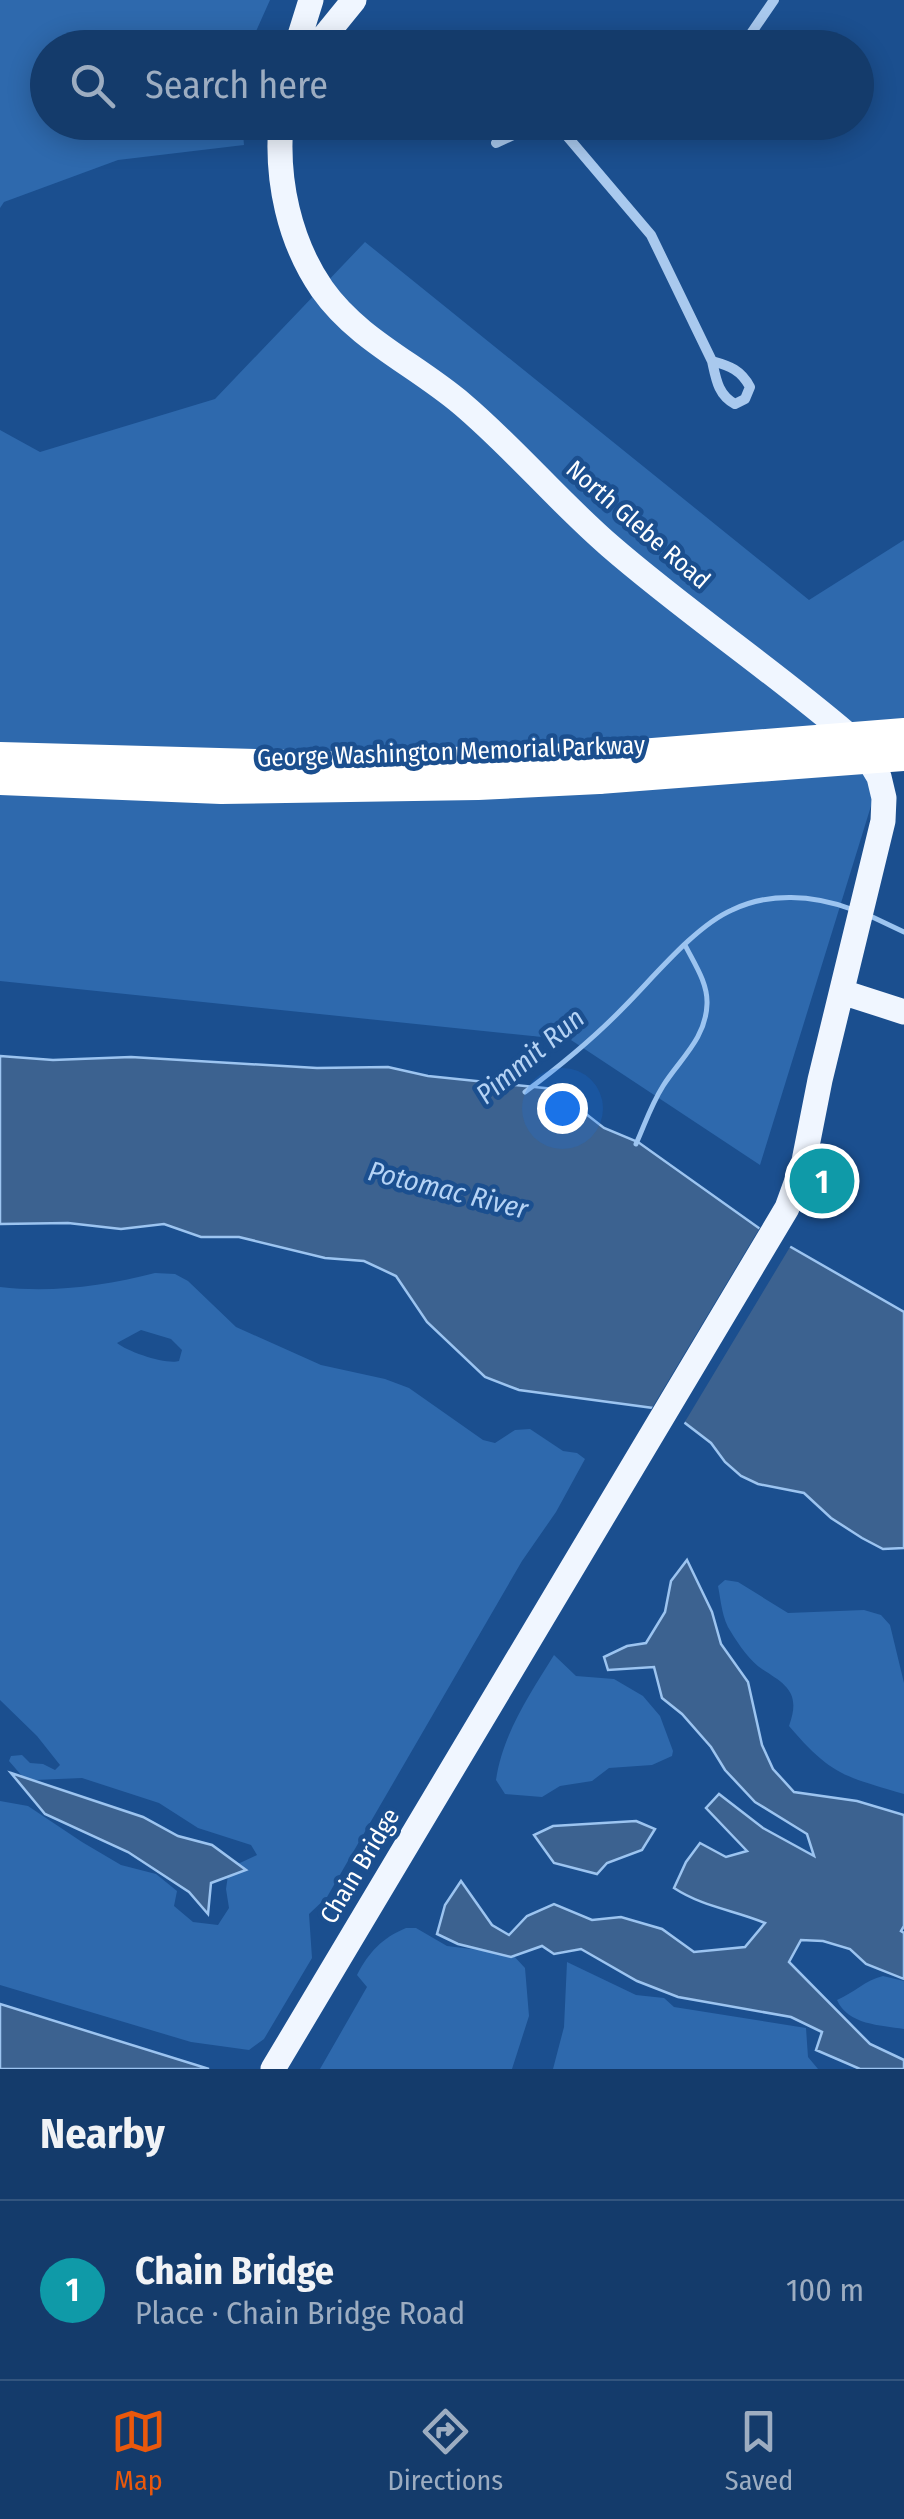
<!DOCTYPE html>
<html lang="en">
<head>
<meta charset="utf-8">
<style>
  body { margin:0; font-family:"Fira Sans Condensed",sans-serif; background:#1d4271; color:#f1f3f6 }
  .you { position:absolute; left:562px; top:1108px; width:35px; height:35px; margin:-25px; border:8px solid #fff; border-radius:50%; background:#1a73e8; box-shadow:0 0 0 15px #1a73e833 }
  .badge { display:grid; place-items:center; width:65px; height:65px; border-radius:50%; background:#ea580c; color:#fff; font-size:32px; font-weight:700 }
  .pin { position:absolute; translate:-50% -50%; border:5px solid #fff; box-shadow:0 2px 10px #0006 }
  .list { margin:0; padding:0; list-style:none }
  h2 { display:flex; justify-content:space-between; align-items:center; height:130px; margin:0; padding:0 40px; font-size:42px }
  h2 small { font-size:32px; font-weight:400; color:#9dadc1 }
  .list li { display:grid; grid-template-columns:65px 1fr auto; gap:30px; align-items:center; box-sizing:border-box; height:180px; padding:0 40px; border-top:2px solid #33557e }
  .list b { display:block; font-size:38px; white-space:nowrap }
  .list p { margin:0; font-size:32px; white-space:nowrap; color:#9dadc1 }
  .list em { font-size:32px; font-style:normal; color:#9dadc1 }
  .icon { flex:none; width:55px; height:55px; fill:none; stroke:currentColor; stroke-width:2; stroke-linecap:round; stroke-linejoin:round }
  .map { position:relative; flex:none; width:904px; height:2069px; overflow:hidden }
  .search { position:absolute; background:#143b6b; box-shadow:0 5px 25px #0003; left:30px; right:30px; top:30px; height:110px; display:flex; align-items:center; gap:25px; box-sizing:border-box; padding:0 35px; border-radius:55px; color:#9dadc1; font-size:38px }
  .sheet { height:310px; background:#143b6b }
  nav { display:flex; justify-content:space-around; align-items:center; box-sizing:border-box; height:140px; border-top:2px solid #33557e; background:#143b6b; font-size:28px; color:#9dadc1 }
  nav a { display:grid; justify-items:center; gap:5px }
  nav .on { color:#ea580c }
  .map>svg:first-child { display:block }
  .green { fill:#2e69ad; fill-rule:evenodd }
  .water { fill:#3c6290; stroke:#9cc4f0; stroke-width:2.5 }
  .pier { fill:#1b4f8f }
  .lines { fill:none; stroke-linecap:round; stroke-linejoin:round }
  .stream { stroke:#9cc4f0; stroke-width:5 }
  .minor { stroke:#a9c9ee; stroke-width:10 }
  .primary { stroke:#f0f6ff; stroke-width:25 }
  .motorway { stroke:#fff; stroke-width:30 }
  .motorway-bridge { stroke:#fff; stroke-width:30 }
  .labels { text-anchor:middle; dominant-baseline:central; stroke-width:9; stroke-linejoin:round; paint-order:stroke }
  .street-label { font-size:25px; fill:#fff; stroke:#1b4f8f }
  .water-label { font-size:28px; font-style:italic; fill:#b5d3f5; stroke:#1b4f8f }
</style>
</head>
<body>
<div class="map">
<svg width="904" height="2069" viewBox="0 0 904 2069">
  <rect width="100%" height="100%" fill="#1b4f8f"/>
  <path class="green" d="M0,0h270l-21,47 -201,1v74l194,1 2,22 -126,15 -114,42 -4,6z
    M365,242l444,358 95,-60v194l-33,72 -111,359 -189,-125 -571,-59v-551l40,22 175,-53z
    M155,1273l20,1 13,7 48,46 85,38 64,14 24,9 74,52 12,3 20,-13 15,-1 33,22 14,2 8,6 -29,53 -34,49 -195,336 -18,17 3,44 -48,81 -15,11 -58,-8 -191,-57v-184l28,5 54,36 39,23 35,9 21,17 -3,15 19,16 25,3 11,-17 -3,-19 3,-21 28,-13 -6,-10 -53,-17 -39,-25 -77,-25 -47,2 -13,-4 -13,-15 2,-5 11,-1 8,8 13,1 12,6 5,-5 -23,-29 -37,-36v-413c52,6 104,-1 155,-14zM141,1330l30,9 11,11 -3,11c-12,4 -51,-9 -62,-18z
    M725,1580l13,2 50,31 76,-3 17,5 9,10 14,58v111c-61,-18 -73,-19 -115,-68 12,-33 -2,-41 -27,-57 -11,-7 -24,-25 -31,-37 -9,-13 -10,-31 -13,-46z
    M554,1655l22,21 38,3 29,17 17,20 13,35 -1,5 -20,9 -43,3 -17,13 -32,5 -18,11 -37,-3 -9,-14c7,-47 34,-86 58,-125z
    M406,1928h10l31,18 65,8 13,14 4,48 -17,53h-192l47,-82 -10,-12c12,-23 25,-37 49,-47z
    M567,1962l69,33 28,3 10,9 132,21 2,29 10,12h-265l11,-42z
    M883,1976l21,5v48c-24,-4 -56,-4 -67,-29 17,-7 28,-20 46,-24z"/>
  <path class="water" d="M0,1056l53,4 78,-3 186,11 71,-1 40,9 126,13 50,39 34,14 125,89 141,81v236l-21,1 -21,-11 -31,-20 -27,-25 -46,-9 -17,-8 -16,-14 -14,-19 -43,-33 -149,-20 -34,-13 -58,-55 -31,-46 -32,-15 -39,-3 -86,-21h-38l-37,-13 -43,5 -53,-6 -68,1z
    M687,1560l25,52 9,32 27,38 14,63 11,24 21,23 63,9 47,14v111l-3,5 3,2v46l-38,-15 -16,-15 -27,-8 -22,-1 -12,22 81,82 34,16v9h-44l-44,-19 6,-18 -31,-15 -113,-20 -41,-16 -56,-32 -27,5 -12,-8 -31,11 -53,-13 -21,-10 8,-29 16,-24 31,44 17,10 18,-19 27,-12 38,16 29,-3 41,12 32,23 51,-5 20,-24c-31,-13 -62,-16 -91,-35l12,-26 14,-19 26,14 21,-6 -41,-43 13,-14 44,34 51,28 -7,-22 -52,-32 -30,-32 -14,-23 -29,-33 -20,-16 -8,-31 -46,3 -4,-13 23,-11 19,-3 19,-31 6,-31z
    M11,1773l132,44 35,19 34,9 34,25 -35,13 -3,31 -19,-22 -61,-40 -83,-38z
    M636,1821l19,8 -13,21 -35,13 -10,11 -43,-11 -20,-28 19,-9z
    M0,2004l209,65h-209z"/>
  <path class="pier" d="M762,1224l31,18 -110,183 -17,-11 -17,-1z"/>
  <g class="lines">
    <path class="stream" d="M866,914l38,18
      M525,1092c35,-26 69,-54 99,-85 29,-29 71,-81 108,-97 37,-18 81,-15 119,-1
      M636,1144c9,-20 15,-39 27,-58 16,-26 43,-47 44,-82 1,-21 -13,-41 -22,-59"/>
    <path class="minor" d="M741,48l33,-48
      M555,122l96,113 61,126c4,18 6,34 23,43l10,-5 5,-12c-9,-17 -20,-21 -38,-26
      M496,143l45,-21"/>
    <path class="primary" d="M296,48l15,-48
      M315,48l39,-48
      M842,992l62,20
      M273,2069l514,-861 17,-47 16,-81 63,-259 1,-23 -5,-21 -15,-25 -16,-17c-77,-66 -162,-123 -238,-189 -52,-45 -96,-98 -148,-142 -47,-40 -104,-64 -140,-115 -33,-48 -46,-109 -41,-167"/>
    <path class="motorway" d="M0,757l332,9 271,-9
      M0,780l221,9 257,-4 121,-6"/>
    <path class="motorway-bridge" d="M603,757l301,-24
      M599,779l305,-23"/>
  </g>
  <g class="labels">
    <g class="street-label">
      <text transform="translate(638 525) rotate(41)">North Glebe Road</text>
      <text transform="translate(451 752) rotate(-2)">George Washington Memorial Parkway</text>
      <text transform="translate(360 1866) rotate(-59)">Chain Bridge</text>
    </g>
    <g class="water-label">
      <text transform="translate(530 1056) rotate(-40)">Pimmit Run</text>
      <text transform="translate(448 1190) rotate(14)">Potomac River</text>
    </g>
  </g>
</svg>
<div class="you"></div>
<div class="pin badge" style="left:822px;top:1181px;background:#0f9aa8">1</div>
<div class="search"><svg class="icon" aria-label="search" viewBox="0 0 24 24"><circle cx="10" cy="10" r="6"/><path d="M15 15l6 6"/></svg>Search here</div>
</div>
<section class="sheet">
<h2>Nearby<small></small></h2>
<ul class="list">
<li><span class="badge" style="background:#0f9aa8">1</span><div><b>Chain Bridge</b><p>Place · Chain Bridge Road</p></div><em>100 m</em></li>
</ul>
</section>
<nav>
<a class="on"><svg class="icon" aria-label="map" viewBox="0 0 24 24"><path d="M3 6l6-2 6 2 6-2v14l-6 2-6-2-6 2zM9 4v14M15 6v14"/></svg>Map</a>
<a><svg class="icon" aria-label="directions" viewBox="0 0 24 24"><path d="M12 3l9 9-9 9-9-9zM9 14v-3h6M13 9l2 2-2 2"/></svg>Directions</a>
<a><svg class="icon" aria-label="saved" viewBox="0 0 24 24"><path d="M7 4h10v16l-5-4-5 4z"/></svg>Saved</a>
</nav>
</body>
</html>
